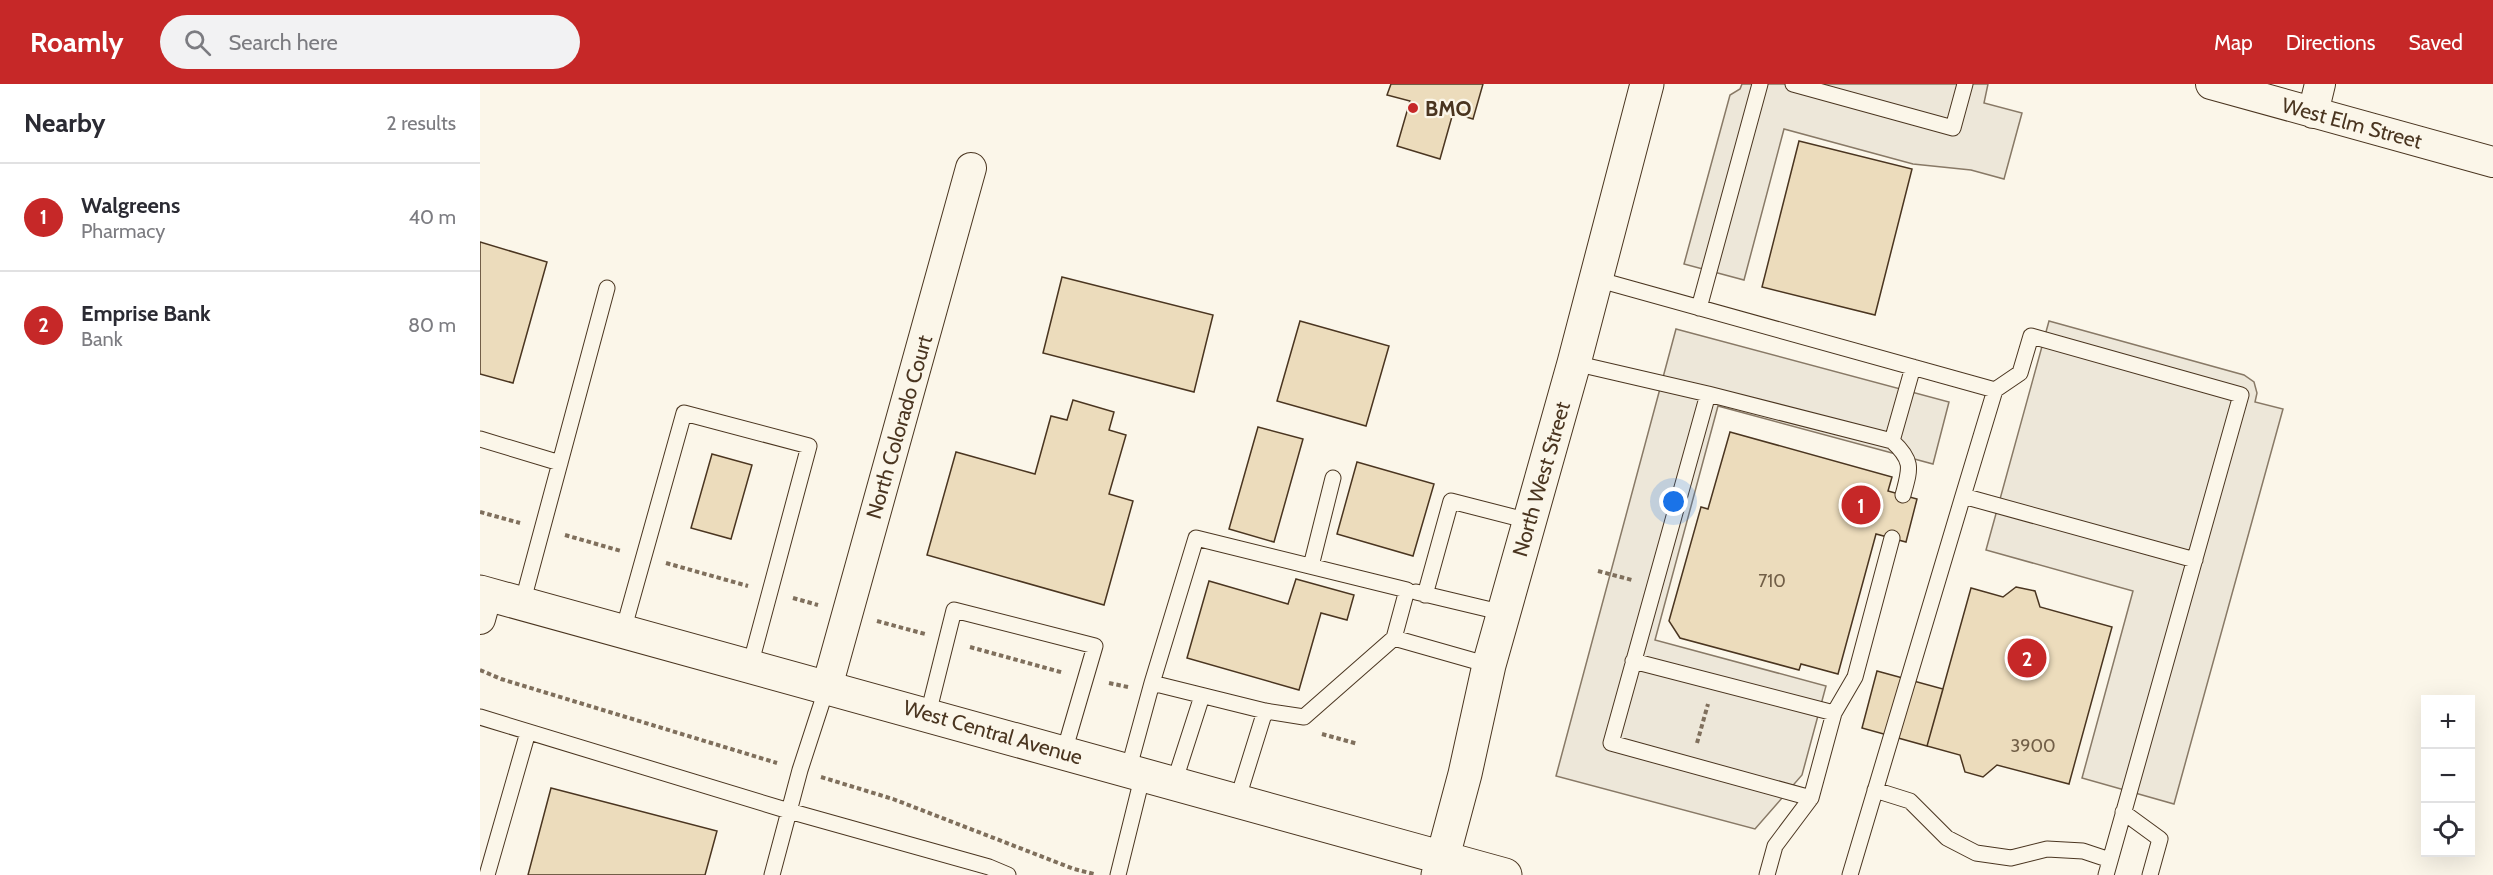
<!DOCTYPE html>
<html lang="en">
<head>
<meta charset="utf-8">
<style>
  body { margin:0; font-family:Cabin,sans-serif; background:#f2f2f3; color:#2b2b33 }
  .controls { position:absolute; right:18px; bottom:18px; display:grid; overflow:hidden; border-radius:0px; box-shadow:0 6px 24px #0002 }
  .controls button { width:54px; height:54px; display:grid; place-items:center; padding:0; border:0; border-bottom:2px solid #e1e1e2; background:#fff; color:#2b2b33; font:30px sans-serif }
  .you { position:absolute; left:1194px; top:418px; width:21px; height:21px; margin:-15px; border:4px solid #fff; border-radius:50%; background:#1a73e8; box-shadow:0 0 0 9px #1a73e833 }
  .badge { display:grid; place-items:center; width:39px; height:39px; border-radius:50%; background:#c62828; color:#fff; font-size:20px; font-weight:700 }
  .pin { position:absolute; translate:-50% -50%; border:3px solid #fff; box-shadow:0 2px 6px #0006 }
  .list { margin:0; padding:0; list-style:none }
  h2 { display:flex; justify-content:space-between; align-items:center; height:78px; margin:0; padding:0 24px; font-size:26px }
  h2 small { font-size:20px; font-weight:400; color:#7c7c81 }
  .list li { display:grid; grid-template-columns:39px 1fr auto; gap:18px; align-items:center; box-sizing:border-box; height:108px; padding:0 24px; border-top:2px solid #e1e1e2 }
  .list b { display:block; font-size:22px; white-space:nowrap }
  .list p { margin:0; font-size:20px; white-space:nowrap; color:#7c7c81 }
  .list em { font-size:20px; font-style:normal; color:#7c7c81 }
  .icon { flex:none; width:33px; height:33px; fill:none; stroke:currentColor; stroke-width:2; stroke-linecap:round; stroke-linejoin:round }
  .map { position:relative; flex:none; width:2013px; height:791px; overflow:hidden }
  header { display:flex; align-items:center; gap:36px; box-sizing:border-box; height:84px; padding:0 30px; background:#c62828; color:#fff }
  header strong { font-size:28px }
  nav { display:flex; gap:33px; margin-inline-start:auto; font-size:21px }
  .search { width:420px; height:54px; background:#f2f2f3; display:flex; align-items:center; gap:15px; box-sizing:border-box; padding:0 21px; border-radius:33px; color:#7c7c81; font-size:22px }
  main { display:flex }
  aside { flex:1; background:#fff }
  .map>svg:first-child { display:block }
  .parking { fill:#ede7d9; stroke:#887966; stroke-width:1.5 }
  .building { fill:#ecdcbc; stroke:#4a3520; stroke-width:1.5 }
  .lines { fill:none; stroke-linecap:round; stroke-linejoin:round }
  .service-casing { stroke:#4a3520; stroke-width:17 }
  .minor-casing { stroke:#4a3520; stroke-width:32 }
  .secondary-casing { stroke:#4a3520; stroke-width:35 }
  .path { stroke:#7f6f5c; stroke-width:4; stroke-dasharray:4.5 3; stroke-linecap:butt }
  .service { stroke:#fbf6e9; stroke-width:15 }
  .minor { stroke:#fbf6e9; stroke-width:30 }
  .secondary { stroke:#fbf6e9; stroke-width:33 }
  .poi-dot { fill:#c62828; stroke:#fbf6e9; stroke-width:2 }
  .labels { text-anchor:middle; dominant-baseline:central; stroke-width:4.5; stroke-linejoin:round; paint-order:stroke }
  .number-label { font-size:18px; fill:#725f47 }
  .poi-label { font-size:21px; font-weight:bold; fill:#4a3520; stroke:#fbf6e9; text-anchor:start }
  .street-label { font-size:21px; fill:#4a3520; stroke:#fbf6e9 }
</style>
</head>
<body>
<header>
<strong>Roamly</strong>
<div class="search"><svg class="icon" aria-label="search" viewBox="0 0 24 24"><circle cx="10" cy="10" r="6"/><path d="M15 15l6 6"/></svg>Search here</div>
<nav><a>Map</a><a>Directions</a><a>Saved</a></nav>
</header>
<main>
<aside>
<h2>Nearby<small>2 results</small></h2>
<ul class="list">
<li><span class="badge">1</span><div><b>Walgreens</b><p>Pharmacy</p></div><em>40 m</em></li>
<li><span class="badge">2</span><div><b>Emprise Bank</b><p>Bank</p></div><em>80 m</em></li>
</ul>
</aside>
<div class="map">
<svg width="2013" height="791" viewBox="0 0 2013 791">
  <rect width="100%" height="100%" fill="#fbf6e9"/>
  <path class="parking" d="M1262,0h246l-4,19 38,10 -18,66 -33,-9 -58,-6 -129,-35 -40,151 -60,-16 46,-169 10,-6z
    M1569,237l195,54 10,7 3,11 -2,9 28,7 -109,395 -92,-26 51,-187 -147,-41z
    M1196,245l273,73 -16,62 -215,-58 -63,234 171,46 -24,89 -47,54 -199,-53z"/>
  <path class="building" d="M911,0h92l-10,35 -20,-6 -13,46 -43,-13 13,-45 -23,-6z
    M1319,57l113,28 -37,146 -113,-28z
    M0,158l67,20 -34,121 -33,-9z
    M582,193l151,38 -19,77 -151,-39z
    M820,237l89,25 -23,80 -89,-25z
    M593,316l41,12 -5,18 17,5 -17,59 24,7 -29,104 -177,-50 29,-103 79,22 16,-58 16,4z
    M778,343l45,12 -29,103 -45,-13z
    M1250,348l162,45 -4,14 29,8 -11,43 -30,-8 -38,140 -37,-10 -2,6 -119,-32 -11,-17 32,-114 7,2z
    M232,370l40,11 -21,74 -40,-11z
    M877,378l77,22 -21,72 -76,-22z
    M816,495l58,16 -7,25 -26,-7 -22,77 -112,-32 22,-77 79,23z
    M1536,503l19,4 5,16 72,20 -43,157 -72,-19 -14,12 -18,-5 -5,-17 -33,-9 44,-158 32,9z
    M1397,587l66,18 -16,57 -65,-18z
    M71,704l166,43 -12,44h-177z"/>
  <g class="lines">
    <g class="service-casing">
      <path id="service" d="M1313,0l160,44 12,-44
        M1116,195l399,111 25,-17 11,-37 210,59 -135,480
        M1219,224l61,-224
        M1094,279l134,31 -97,349 200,55 -36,48 -8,29
        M1515,306l-32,106 232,64
        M1228,310l184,47 21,-74
        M0,355l80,24
        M1412,357c22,20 18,28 11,54
        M831,482l22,-88
        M936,508l88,21
        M945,511l26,-94 78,20
        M42,520l85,-316
        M143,547l61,-218 125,33 -59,220
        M1153,577l201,52 -23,85
        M672,599l44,-145 211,52 -13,48
        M1354,629l21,-36 37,-139
        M448,630l26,-104 141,36 -31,106
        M0,633l309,94 200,56 19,8
        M648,687l24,-88 113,28 39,6 90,-79 95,27
        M694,699l28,-87
        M1395,706l35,11 37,37 29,15 35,5 36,-9 36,2 27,9
        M757,717l28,-90
        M1643,728l37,27 -10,36
        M7,791l41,-143
        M292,791l28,-105 27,-83
        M638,791l25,-101
        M1370,791l113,-379"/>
    </g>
    <g class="minor-casing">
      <path id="minor" d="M1731,0l282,78
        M1833,29l7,-29
        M0,535l7,-25
        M347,603l144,-519"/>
    </g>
    <g class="secondary-casing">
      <path id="secondary" d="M0,508l1025,283
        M958,791l27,-101 24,-109 85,-302 73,-279"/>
    </g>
    <path class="path" d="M0,428l40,11
      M85,451l56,16
      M186,479l82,23
      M1118,487l34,9
      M313,514l25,7
      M397,537l48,13
      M490,563l94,26
      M0,586l21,9 276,84
      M629,599l19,4
      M842,650l36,10
      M1217,659l11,-39
      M341,693l72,22 181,70 20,5"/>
    <use href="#service" class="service"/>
    <use href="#minor" class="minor"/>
    <use href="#secondary" class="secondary"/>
  </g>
  <circle class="poi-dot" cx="933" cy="24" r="6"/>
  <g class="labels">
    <g class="number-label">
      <text x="1292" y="497">710</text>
      <text x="1553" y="662">3900</text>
    </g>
    <g class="poi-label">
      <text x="945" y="24">BMO</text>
    </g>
    <g class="street-label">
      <text transform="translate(1872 39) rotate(15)">West Elm Street</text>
      <text transform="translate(419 343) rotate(-74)">North Colorado Court</text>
      <text transform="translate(1061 395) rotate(-74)">North West Street</text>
      <text transform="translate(513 648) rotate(16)">West Central Avenue</text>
    </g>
  </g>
</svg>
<div class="controls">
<button>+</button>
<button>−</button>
<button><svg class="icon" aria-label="locate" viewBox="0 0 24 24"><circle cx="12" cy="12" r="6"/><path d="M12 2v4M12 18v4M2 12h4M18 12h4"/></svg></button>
</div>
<div class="you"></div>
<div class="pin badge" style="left:1381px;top:421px">1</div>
<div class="pin badge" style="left:1547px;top:574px">2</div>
</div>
</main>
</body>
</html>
